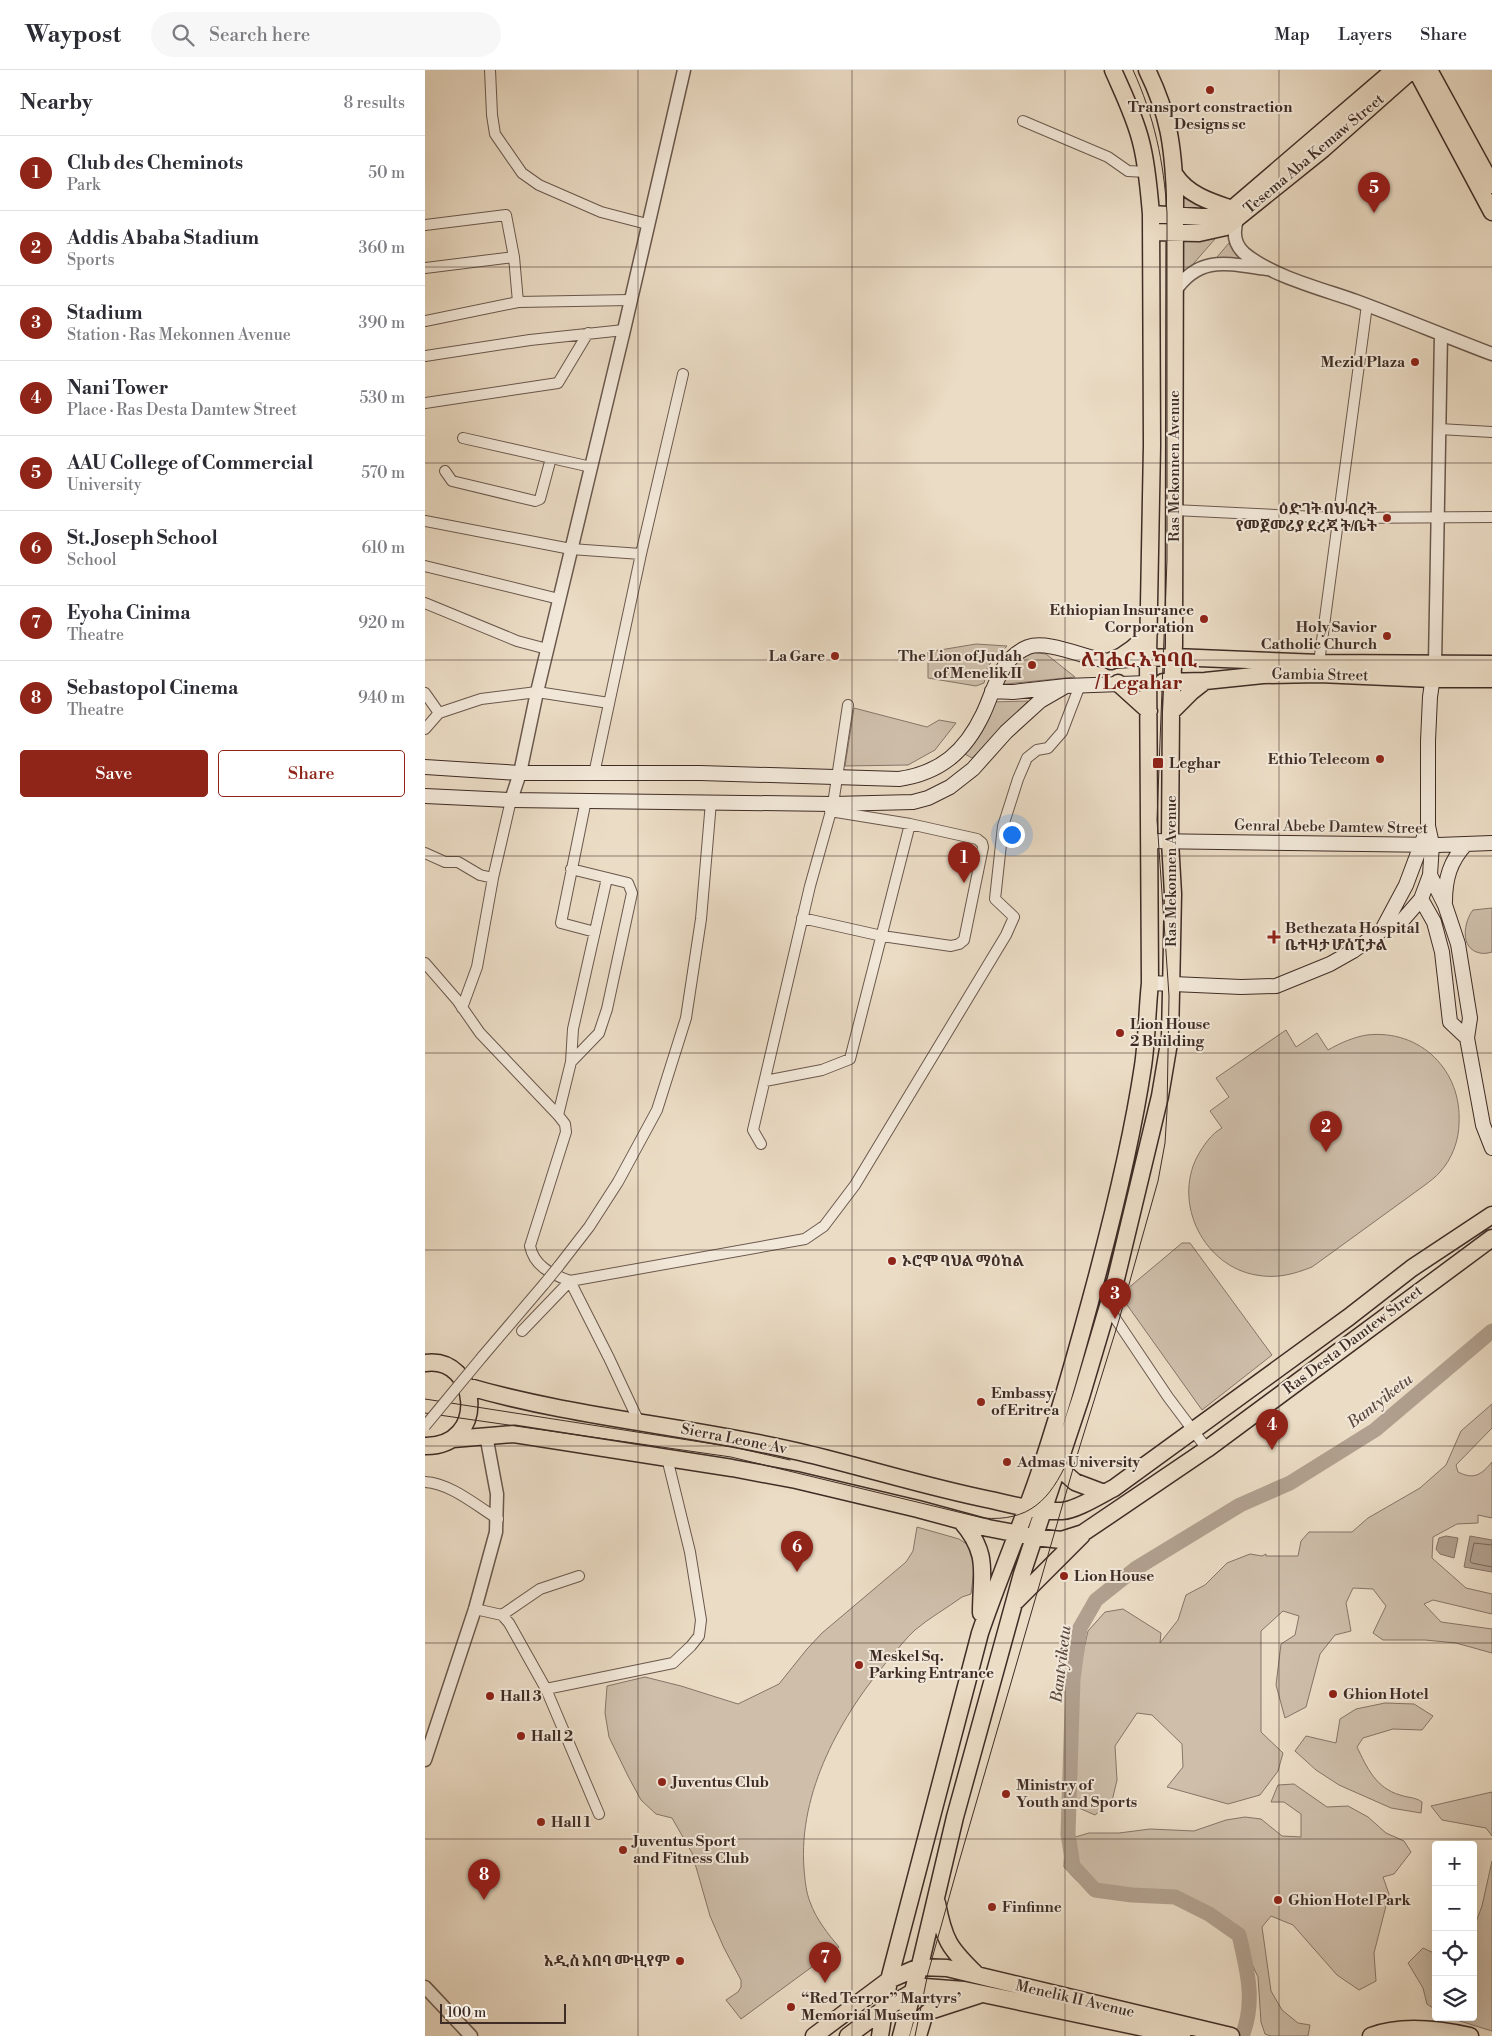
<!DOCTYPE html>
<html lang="en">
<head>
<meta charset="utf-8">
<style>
  body { margin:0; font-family:"Libre Bodoni","Noto Serif Ethiopic",serif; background:#f7f7f7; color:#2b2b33 }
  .controls { position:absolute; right:15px; bottom:15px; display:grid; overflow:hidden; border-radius:5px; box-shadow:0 5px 20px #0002 }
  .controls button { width:45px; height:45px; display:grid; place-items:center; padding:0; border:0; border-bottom:1px solid #e1e1e2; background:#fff; color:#2b2b33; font:25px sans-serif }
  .scale { position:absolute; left:15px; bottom:12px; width:126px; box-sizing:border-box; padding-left:5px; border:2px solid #3f2c25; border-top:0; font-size:14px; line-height:18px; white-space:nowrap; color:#3f2c25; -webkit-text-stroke:4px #f2e8d9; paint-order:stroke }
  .you { position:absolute; left:586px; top:764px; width:18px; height:18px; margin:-12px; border:4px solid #fff; border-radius:50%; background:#1a73e8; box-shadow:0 0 0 8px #1a73e833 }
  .badge { display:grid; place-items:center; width:32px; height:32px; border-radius:50%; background:#8f2418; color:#fff; font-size:16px; font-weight:700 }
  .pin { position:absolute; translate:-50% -41px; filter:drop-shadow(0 1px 2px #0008) }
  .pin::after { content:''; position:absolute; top:26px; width:18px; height:15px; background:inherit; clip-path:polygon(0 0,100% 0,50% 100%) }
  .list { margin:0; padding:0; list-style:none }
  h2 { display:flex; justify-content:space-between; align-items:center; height:65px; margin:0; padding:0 20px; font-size:21px }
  h2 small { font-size:16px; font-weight:400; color:#7c7c81 }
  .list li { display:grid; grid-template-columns:32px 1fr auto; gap:15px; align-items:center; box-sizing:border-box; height:75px; padding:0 20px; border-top:1px solid #e1e1e2 }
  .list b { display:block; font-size:19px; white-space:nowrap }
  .list p { margin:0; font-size:16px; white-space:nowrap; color:#7c7c81 }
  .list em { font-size:16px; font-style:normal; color:#7c7c81 }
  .actions { display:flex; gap:10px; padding:15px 20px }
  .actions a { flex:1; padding:11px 0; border:1px solid #8f2418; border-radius:5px; text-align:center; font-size:18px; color:#8f2418 }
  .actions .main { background:#8f2418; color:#fff }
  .icon { flex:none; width:28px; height:28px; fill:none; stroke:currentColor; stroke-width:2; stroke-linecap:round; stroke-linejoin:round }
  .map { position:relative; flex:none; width:1067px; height:1966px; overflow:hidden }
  header { display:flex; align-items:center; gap:30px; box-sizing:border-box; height:70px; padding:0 25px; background:#fff; border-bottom:1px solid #e1e1e2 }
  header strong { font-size:24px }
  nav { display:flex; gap:28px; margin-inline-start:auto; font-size:18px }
  .search { width:350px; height:45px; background:#f7f7f7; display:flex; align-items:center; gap:12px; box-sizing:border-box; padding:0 18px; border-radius:28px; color:#7c7c81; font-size:19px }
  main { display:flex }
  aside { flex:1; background:#fff }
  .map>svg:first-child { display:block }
  .green { fill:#cebeaa; stroke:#867568 }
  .water { fill:#b1a08f; stroke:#837265 }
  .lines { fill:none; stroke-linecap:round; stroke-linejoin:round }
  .shore { stroke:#78665a; stroke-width:1 }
  .river { stroke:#b1a08f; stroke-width:15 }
  .minor-casing { stroke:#6a584d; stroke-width:12 }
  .tertiary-casing { stroke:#6a584d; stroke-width:15 }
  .secondary-casing { stroke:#3f2c25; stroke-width:16 }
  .primary-casing { stroke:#3f2c25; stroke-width:19 }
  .minor { stroke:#f2e8d9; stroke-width:10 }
  .tertiary { stroke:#f2e8d9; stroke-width:12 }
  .secondary { stroke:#f2e8d9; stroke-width:14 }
  .primary { stroke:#ebdcc5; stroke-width:16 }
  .tram { stroke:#3f2c25; stroke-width:1 }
  .minor-bridge-casing { stroke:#6a584d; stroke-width:12; stroke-linecap:butt }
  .minor-bridge { stroke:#f2e8d9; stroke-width:10 }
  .grid { fill:none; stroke:#3f2c25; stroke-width:1; stroke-opacity:0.55 }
  .poi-dot { fill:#8f2418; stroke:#f2e8d9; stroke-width:2 }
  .labels { text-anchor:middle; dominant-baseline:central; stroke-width:4; stroke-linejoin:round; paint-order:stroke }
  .poi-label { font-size:15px; font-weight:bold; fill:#3f2c25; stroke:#f2e8d9; text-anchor:start }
  .street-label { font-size:15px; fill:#3f2c25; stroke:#f2e8d9 }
  .water-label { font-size:16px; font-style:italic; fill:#5c4940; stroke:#f2e8d9 }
  .district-label { font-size:20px; font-weight:bold; fill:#7a1f14; stroke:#f2e8d9 }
</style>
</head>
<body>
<header>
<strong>Waypost</strong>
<div class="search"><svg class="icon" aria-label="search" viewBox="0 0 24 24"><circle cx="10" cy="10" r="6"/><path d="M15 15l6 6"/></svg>Search here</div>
<nav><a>Map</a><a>Layers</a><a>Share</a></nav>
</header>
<main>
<aside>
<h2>Nearby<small>8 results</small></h2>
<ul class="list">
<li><span class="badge">1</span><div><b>Club des Cheminots</b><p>Park</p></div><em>50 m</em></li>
<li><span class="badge">2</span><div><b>Addis Ababa Stadium</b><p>Sports</p></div><em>360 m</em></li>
<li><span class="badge">3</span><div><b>Stadium</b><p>Station · Ras Mekonnen Avenue</p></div><em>390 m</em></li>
<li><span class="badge">4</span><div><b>Nani Tower</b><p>Place · Ras Desta Damtew Street</p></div><em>530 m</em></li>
<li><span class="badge">5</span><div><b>AAU College of Commercial</b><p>University</p></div><em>570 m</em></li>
<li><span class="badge">6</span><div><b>St. Joseph School</b><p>School</p></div><em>610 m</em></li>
<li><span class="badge">7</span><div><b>Eyoha Cinima</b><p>Theatre</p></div><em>920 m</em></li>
<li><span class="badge">8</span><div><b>Sebastopol Cinema</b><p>Theatre</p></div><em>940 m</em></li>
</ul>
<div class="actions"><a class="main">Save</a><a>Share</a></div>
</aside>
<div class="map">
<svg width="1067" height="1966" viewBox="0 0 1067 1966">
  <rect width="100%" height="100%" fill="#ebdcc5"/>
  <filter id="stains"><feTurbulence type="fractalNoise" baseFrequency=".004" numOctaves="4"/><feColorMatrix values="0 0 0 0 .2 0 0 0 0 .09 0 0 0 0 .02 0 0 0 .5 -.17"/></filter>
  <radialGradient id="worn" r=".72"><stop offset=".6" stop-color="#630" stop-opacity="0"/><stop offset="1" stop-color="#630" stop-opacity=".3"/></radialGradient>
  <path class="green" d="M753,119l9,9 21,11 -31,2z
    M797,161l-42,48v-43z
    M804,173l7,12 10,8h-34z
    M551,574l31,2 -19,20 -4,17 -8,3 -48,-8v-26z
    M605,582l16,2 29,23 -69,7 -7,-2 15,-20z
    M603,631l-56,57 -9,-5 29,-51z
    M429,638l73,19 12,-7 17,3 -21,27 -27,15 -63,1z
    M1067,838v44c-3,1 -9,2 -12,1 -21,-4 -16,-32 -7,-43z
    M861,960l10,17 21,-14 11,17c12,-7 26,-13 39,-15 54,-6 95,36 92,88 0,17 -7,36 -19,49 -4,5 -10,9 -15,13l-113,82c-18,7 -35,12 -56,8 -52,-9 -83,-71 -59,-118 6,-11 14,-23 25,-29l-12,-17 19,-14 -13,-19z
    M757,1173h8l82,112 -70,55 -82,-115z
    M1067,1334v24l-36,37 2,7c16,8 23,3 34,-10v56l-14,-3v8l-21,1 -24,13 -1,21 34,30 26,6v20l-59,-14 -9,4 17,18 51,7v24l-36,-10 -31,-3h-42l-10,-7 13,-27 -13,-17 -20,-1 -7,15 5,28 -16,4 -15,19 -14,53 -21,11 -9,-33 5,-41 14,-9 4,-19 -16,-5 -22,20v101l22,21 -5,18 -18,24 -32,9 -61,-17 16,-20 -1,-23 -30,-29 -15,-2 -22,33 2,34 -5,21 -17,14 -23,-10 1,-26 -4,-40 11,-73 8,-35 17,-19 18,-3 38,24 -1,10 18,-23 8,-25 19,-10 22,-22 23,-9 12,2 4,-2v2h32l3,-15 8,-9h43l16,-14 52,-30 26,-23 15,-34z
    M492,1457l42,12 12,8 4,14 -4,33 -9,3c-15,11 -33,21 -47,33 -9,8 -17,19 -25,28 -49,57 -92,134 -86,211 1,11 2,23 6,33 6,17 18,32 29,45l-98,72 -15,-19 12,-8 3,-5v-7l-17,-32 -14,-32 -18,-63 -20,-35 -16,-4 -15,-14 -13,-24 -19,-39 -4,-24 2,-27 38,-9 36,9 57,18 41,-20 28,-35 15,-16 84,-71 7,-11z
    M960,1633l29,1 19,12 -11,14 -29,-1 -30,9 -6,9c10,21 19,41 43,48 9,3 15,2 22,7l-1,11 -30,-5 -52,-23 -23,-15 -21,-19 11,-15 30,7 4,-24 16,-10z
    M869,1714l33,23 21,-1 20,11 18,16 18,8 7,11 -17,22 -11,3 6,17 -15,59 2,28 -17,9 -22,-15 -44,-50 -22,-9 -9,11 9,64 11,19 16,13 12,2 -2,11h-37l-6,-2 -4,-12 -3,-45 -15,-32 -21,-25 -34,-15 -61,-9 -50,-15 -13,-14 1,-27 24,-7h30l31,-4 44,2 32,-11 19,-3 16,2 21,17 19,1v-23l-17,-12h-13l7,-17z
    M1067,1722v44l-6,-8 -44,-8 -11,-14z
    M1067,1791v170l-45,-14h26v-87l9,-24z
    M998,1878l13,6v56l-9,-6 -4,-16 -15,-25z"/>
  <path class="water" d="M1021,1466l12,2 -4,20 -14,-4 -4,-5 3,-11z
    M1045,1466l22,4v32l-28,-5z"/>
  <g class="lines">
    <path class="shore" d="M1067,1475l-18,-2 -4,18 2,2 20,4"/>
    <path class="river" d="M817,1966c14,-34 5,-67 -3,-101l-30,-21 -34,-17 -43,-2 -37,-5 -22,-24 -5,-32 5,-155 7,-51 16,-28 39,-31 105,-64 50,-22 85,-53 117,-99"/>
    <g class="minor-casing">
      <path id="minor" d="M65,0l2,45 3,19 27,39 17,12 62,27 46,12
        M598,51l85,36 20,14 18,1
        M0,155l81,-10 8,42 4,45
        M0,198l89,-11
        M0,251l93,-19 112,-2
        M0,286l105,-16 94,-10
        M0,333l133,-20 30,-50
        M1014,359l53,3
        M38,368l128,29
        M20,401l7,10 83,20 5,-2 11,-41
        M749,440l164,8 154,-1
        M0,451l146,28 70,5
        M0,496l134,33
        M0,533l92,38 30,8
        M894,593l48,-358
        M0,623l14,20 42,-14 56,-7 72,11
        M0,659l14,-16
        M169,704l47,-220 42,-180
        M161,730l-25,123 34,9
        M0,783l20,9h13l22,13 13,3
        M377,848l80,18 69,10 8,-2 5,-4 19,-93 -1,-4 -5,-4 -67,-15 -80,-13
        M0,893l32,37 23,33 78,82 7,9 1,8 -36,114c4,20 21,28 40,35l235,-42 19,-13 31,-41 151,-250 8,-18 -19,-18 8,-73 15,-47 9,-21 10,-8 11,-2 14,-16 18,-47
        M37,938l15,-41 16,-89 18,-78
        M146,992l28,-29 8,-24 25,-116 -4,-10 -57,-14
        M340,1011l57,-11 28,-11 60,-235
        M133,1045l13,-53 2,-33 34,-151
        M336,1074l-8,-14 57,-244 23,-82 15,-99
        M133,1197l31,-40 29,-45 39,-72 29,-92 15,-99 10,-117
        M682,1236l61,91 39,52
        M97,1261l48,-50 39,77 30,64
        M57,1287l63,-74
        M0,1412c25,1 52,24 73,37
        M50,1539l27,6 7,8 37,66 53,125
        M77,1545l38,-26 39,-13
        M121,1619l127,-26 18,-17 8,-10 2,-16 -11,-68 -23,-94"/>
    </g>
    <g class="tertiary-casing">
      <path id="tertiary" d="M813,147c-5,13 -5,26 6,36 27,23 78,36 112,48 46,17 91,36 136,53
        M750,221c25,-37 54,-27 92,-22
        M1010,594l6,-330
        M86,730l9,-27 17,-81 87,-362 60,-260
        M0,1690l50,-151 21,-77 1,-38 -11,-59
        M0,1917l46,49"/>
    </g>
    <g class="secondary-casing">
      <path id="secondary" d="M567,621l21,1 53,-6 82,-3
        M0,697l95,6h180l199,6c41,-6 66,-27 84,-65 12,-25 16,-55 45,-67 19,-7 55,10 75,13 14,3 31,-1 45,-2
        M0,726l86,4 322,4 80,-2 15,-4 22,-11 23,-18 33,-37 34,-31 26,-15
        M724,771l289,4 54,-2
        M1005,805l15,30 13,39 12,74 -3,20 16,87 9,23
        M996,829l13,23 8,30 8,70 17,16
        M1020,832c0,-23 5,-41 21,-58
        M957,860l24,-45 18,-48
        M725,913l91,4 35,-1 54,-22 23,-13 29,-21 19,-8 20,-23 9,-24 2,-31 -4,-18v-85l2,-44 4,-28"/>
    </g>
    <g class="primary-casing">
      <path id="primary" d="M991,0l76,142
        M1004,0l63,115
        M750,105c13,20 36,27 57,34l3,3
        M726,144l51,3 20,-3 10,-5 162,-139
        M726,162l48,1 27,-6 97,-78 89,-79
        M723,588l26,-1 145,6 173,1
        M686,591c16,-6 29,-17 39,-31
        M738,612l42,-1 58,-6 56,-1 113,5h60
        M693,613l31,28
        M746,642l20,-20 14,-11
        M0,1293c54,-8 64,84 0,83
        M41,1316c109,32 224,40 334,66 64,15 126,35 191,48 22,5 48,12 71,11 15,-1 38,-16 52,-23l235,-171 63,-49 80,-53
        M28,1369l61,-5 218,34 64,12 122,29 70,19 47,9 26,3 22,-7 124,-84 285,-211
        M633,1397l17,15 29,11
        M536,1451c29,33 20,52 20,92
        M591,1531l66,-66
        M512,1833c7,37 12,45 39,71
        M389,1966l75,-56 30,-13 28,1 284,68
        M423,1966l36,-27 29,-17 12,-5 39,3 218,46
        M455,1966l9,-56 91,-347c18,-53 40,-104 58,-156 20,-58 36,-116 52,-175 21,-77 41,-156 53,-236 4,-27 4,-55 7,-83l-2,-325 4,-213 -1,-231c-2,-24 -4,-49 -10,-72 -6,-25 -18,-49 -28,-72
        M476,1966l20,-75 34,-144 67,-243 59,-177 35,-118 44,-183 10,-59 1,-45 2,-98 -3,-53 1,-129 3,-67 1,-450c-2,-49 -6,-80 -28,-125
        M493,1966l6,-20 6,-5 49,-16
        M946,1966c31,-12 68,-7 99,0"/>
    </g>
    <use href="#minor" class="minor"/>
    <use href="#tertiary" class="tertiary"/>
    <use href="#secondary" class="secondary"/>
    <use href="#primary" class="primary"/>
    <path class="tram" d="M0,1329l308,48 57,13
      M0,1343l306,44 252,61c46,4 67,-18 85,-58
      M490,1966l13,-63 31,-111 116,-400 44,-142 39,-139 7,-38 2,-32 2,-115 -12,-176 10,-260v-347c-3,-51 -13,-97 -34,-143"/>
    <g class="minor-bridge-casing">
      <path id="minor-bridge" d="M120,1213l13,-16
        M0,1356l57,-69"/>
    </g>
    <use href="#minor-bridge" class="minor-bridge"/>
  </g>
  <path class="grid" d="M213,0v1966M427,0v1966M640,0v1966M854,0v1966M0,197h1067M0,393h1067M0,590h1067M0,786h1067M0,983h1067M0,1180h1067M0,1376h1067M0,1573h1067M0,1769h1067"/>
  <g class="poi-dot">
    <circle cx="785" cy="20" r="5"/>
    <circle cx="990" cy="292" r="5"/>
    <circle cx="962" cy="448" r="5"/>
    <circle cx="779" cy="549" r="5"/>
    <circle cx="962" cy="566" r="5"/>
    <circle cx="410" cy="586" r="5"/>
    <circle cx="607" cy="595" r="5"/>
    <circle cx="955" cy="689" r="5"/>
    <rect x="727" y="687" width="12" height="12" rx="2.5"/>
    <path d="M846.5 859.5h5v5h5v5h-5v5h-5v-5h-5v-5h5z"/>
    <circle cx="695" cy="963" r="5"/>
    <circle cx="467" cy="1191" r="5"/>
    <circle cx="556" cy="1332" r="5"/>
    <circle cx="582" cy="1392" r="5"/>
    <circle cx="639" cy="1506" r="5"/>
    <circle cx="434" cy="1595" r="5"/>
    <circle cx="908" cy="1624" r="5"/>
    <circle cx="65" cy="1626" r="5"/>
    <circle cx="96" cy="1666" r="5"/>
    <circle cx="237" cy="1712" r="5"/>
    <circle cx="581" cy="1724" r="5"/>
    <circle cx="116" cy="1752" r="5"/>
    <circle cx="198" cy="1780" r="5"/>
    <circle cx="853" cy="1830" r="5"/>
    <circle cx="567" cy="1837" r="5"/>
    <circle cx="255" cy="1891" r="5"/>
    <circle cx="366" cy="1937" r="5"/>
  </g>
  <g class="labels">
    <g class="poi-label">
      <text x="785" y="37" text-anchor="middle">Transport constraction<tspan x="785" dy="17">Designs sc</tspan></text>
      <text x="980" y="292" text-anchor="end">Mezid Plaza</text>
      <text x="952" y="439" text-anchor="end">ዕድገት በህብረት<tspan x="952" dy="17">የመጀመሪያ ደረጃ ት/ቤት</tspan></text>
      <text x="769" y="540" text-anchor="end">Ethiopian Insurance<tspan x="769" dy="17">Corporation</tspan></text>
      <text x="952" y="557" text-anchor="end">Holy Savior<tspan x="952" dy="17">Catholic Church</tspan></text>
      <text x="400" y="586" text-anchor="end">La Gare</text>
      <text x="597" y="586" text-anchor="end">The Lion of Judah<tspan x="597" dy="17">of Menelik II</tspan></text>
      <text x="945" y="689" text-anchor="end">Ethio Telecom</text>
      <text x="744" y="693">Leghar</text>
      <text x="860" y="858">Bethezata Hospital<tspan x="860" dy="17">ቤተዛታ ሆስፒታል</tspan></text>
      <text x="705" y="954">Lion House<tspan x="705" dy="17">2 Building</tspan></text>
      <text x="477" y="1191">ኦሮሞ ባህል ማዕከል</text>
      <text x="566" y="1323">Embassy<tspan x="566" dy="17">of Eritrea</tspan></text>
      <text x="592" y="1392">Admas University</text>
      <text x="649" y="1506">Lion House</text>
      <text x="444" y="1586">Meskel Sq.<tspan x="444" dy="17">Parking Entrance</tspan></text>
      <text x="918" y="1624">Ghion Hotel</text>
      <text x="75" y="1626">Hall 3</text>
      <text x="106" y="1666">Hall 2</text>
      <text x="247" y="1712">Juventus Club</text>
      <text x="591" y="1715">Ministry of<tspan x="591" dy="17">Youth and Sports</tspan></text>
      <text x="126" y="1752">Hall 1</text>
      <text x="208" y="1771">Juventus Sport<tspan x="208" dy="17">and Fitness Club</tspan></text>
      <text x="863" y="1830">Ghion Hotel Park</text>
      <text x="577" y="1837">Finfinne</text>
      <text x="245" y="1891" text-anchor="end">አዲስ አበባ ሙዚየም</text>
      <text x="376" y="1928">“Red Terror” Martyrs’<tspan x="376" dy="17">Memorial Museum</tspan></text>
    </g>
    <g class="street-label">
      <text transform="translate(889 84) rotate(-40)">Tesema Aba Kemaw Street</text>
      <text transform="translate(749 396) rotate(-90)">Ras Mekonnen Avenue</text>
      <text transform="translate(895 605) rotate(1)">Gambia Street</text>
      <text transform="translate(906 757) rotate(1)">Genral Abebe Damtew Street</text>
      <text transform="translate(746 801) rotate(-90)">Ras Mekonnen Avenue</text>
      <text transform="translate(928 1270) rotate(-37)">Ras Desta Damtew Street</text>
      <text transform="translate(309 1369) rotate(11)">Sierra Leone Av</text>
      <text transform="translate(650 1929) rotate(13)">Menelik II Avenue</text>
    </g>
    <g class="water-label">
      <text transform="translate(955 1331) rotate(-38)">Bantyiketu</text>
      <text transform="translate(636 1594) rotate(-83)">Bantyiketu</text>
    </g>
    <g class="district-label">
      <text x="714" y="590">ለገሐር አካባቢ<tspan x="714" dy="23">/ Legahar</tspan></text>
    </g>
  </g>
  <rect width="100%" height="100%" filter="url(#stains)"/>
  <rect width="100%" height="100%" fill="url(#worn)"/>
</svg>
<div class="controls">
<button>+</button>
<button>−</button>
<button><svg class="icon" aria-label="locate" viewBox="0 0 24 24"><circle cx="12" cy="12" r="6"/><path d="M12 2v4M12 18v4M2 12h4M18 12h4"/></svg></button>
<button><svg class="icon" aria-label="layers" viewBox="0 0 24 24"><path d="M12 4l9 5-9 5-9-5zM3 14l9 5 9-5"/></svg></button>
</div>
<div class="scale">100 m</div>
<div class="you"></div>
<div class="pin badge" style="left:539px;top:813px">1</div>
<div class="pin badge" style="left:901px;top:1082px">2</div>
<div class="pin badge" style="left:690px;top:1249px">3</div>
<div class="pin badge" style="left:847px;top:1380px">4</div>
<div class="pin badge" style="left:949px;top:143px">5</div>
<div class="pin badge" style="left:372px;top:1502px">6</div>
<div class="pin badge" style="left:400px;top:1913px">7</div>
<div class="pin badge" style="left:59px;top:1830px">8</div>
</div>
</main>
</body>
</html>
